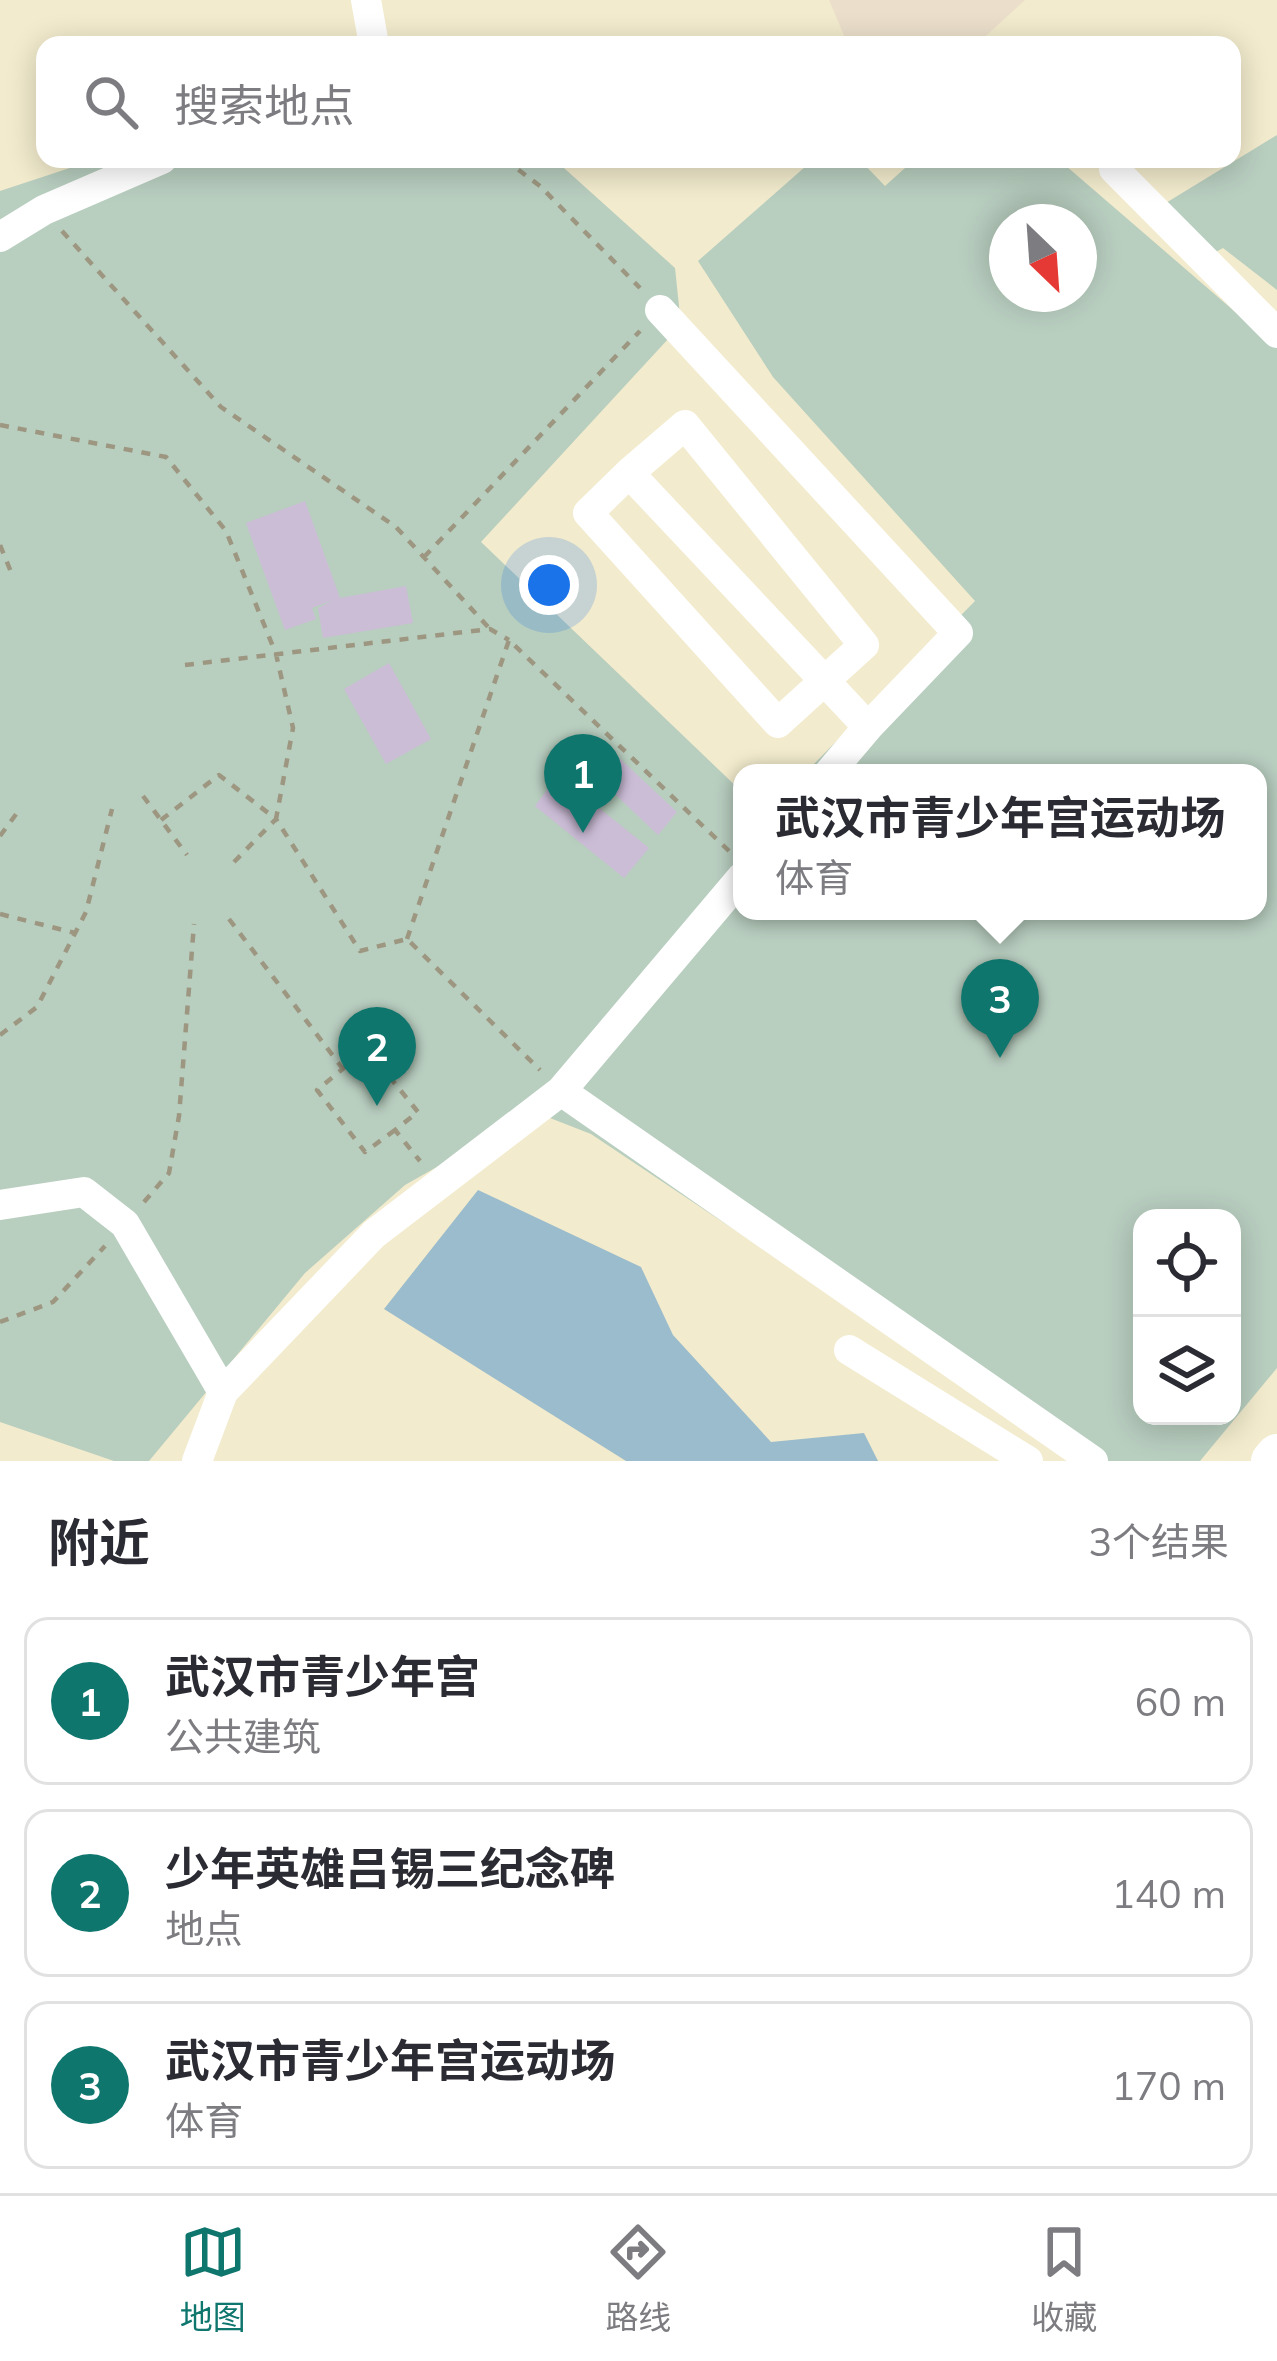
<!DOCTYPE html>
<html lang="zh">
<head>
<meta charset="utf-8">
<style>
  body { margin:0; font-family:Mulish,"Noto Sans SC",sans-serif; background:#f7f7f7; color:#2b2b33 }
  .controls { position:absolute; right:36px; bottom:36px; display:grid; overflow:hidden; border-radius:24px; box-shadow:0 6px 30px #0003 }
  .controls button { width:108px; height:108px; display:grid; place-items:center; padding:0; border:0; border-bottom:3px solid #e1e1e2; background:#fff; color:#2b2b33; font:60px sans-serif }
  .compass { position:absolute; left:989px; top:204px; width:108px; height:108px; border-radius:50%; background:#fff; box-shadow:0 6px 30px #0003; rotate:155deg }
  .you { position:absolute; left:549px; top:585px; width:42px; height:42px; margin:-30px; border:9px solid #fff; border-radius:50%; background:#1a73e8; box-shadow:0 0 0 18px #1a73e833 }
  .badge { display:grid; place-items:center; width:78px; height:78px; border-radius:50%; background:#0f766e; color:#fff; font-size:39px; font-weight:700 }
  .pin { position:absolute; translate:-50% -99px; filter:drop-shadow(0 3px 6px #0008) }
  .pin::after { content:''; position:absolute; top:63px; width:42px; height:36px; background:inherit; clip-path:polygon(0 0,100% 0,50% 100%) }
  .popup { position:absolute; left:733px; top:764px; width:534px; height:156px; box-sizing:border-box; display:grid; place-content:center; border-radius:24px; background:#fff; filter:drop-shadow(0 3px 9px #0005); font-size:39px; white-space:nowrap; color:#7c7c81 }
  .popup b { font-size:45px; color:#2b2b33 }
  .popup::after { content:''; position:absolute; left:50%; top:100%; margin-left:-24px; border:24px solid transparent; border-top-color:#fff }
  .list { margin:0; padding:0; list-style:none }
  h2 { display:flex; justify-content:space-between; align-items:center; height:156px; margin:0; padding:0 48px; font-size:51px }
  h2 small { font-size:39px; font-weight:400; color:#7c7c81 }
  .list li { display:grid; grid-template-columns:78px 1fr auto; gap:36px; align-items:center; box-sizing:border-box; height:168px; margin:0 24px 24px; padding:0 24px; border:3px solid #e1e1e2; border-radius:24px }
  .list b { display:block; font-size:45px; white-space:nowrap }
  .list p { margin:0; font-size:39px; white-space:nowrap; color:#7c7c81 }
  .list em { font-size:39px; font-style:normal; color:#7c7c81 }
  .icon { flex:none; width:66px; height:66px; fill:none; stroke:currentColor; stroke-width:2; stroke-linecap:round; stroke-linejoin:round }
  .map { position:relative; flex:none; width:1277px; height:1461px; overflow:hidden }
  .search { position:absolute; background:#fff; box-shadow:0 6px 30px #0003; left:36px; right:36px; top:36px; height:132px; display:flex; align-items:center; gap:30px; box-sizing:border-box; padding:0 42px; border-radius:24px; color:#7c7c81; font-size:45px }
  .sheet { height:732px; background:#fff }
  nav { display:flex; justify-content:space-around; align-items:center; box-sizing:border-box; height:168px; border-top:3px solid #e1e1e2; background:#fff; font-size:33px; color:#7c7c81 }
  nav a { display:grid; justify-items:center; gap:6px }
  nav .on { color:#0f766e }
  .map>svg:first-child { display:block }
  .education { fill:#ebdfcb }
  .green { fill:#b8cebf; fill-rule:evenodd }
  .water { fill:#9bbccc }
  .building { fill:#ccbdd7 }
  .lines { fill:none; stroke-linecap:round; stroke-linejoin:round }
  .path { stroke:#9d9781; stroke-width:4.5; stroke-dasharray:9 9; stroke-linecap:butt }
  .street { stroke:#fff; stroke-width:30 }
  .secondary { stroke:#fff; stroke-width:42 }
</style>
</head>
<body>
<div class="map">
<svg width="1277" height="1461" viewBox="0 0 1277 1461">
  <rect width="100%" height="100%" fill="#f2ebcd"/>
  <path class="education" d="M829,0h196l-49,45h-128z"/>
  <path class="green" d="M1277,135v155l-54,-42 -22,12 -45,-51z
    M97,159h457l121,109 6,57 -200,217 261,250v119h516v-138h-453l170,-172 -202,-224 -75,-116 116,-102h45l26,27 30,-27h143l219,189v1020l-77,93h-119l-490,-327 -41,-16 -39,7 -106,60 -100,88 -156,188h-35l-114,-39v-1231zM1007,222h72v72h-72zM1142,1218h90v198h-90z"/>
  <path class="water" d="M478,1190l163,77 32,68 98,107 93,-9 14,28h-252l-242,-152z"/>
  <path class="building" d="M305,501l35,97 66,-12 7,37 -90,15 -5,-30 15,-8 -21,8 4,11 -31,11 -39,-107z
    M389,663l42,76 -45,25 -42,-75z
    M600,740l77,72 -19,23 -77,-73z
    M558,775l91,73 -25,30 -89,-72z"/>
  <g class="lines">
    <path class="path" d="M504,159l36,27 100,102
      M62,231l159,176 175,120 94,102
      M0,425l166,32 60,74 50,123 17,74 -17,91 -57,-44 -58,45
      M0,545l11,27
      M424,557l216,-226
      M185,665l305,-36 19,11
      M143,796l44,59
      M0,836l17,-23
      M234,862l42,-43 84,132 47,-12 133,131
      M0,914l75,19
      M229,919l114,150
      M407,939l102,-299 220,211
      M0,1035l37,-28 49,-95 26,-103
      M395,1130l-30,22 -48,-62 50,-41 51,63 -23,18 25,31
      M144,1202l25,-29 10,-57 15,-192
      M0,1322l53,-20 52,-56"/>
    <path class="street" d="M366,0l8,45
      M1114,169l163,164
      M0,237l44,-27 118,-51
      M660,310l298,323 -90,94
      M629,473l56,-48 179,220 -86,78 -190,-210 41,-40 239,254 -39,46
      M561,1091l181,-214
      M0,1205l84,-13 41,32 98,168
      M849,1350l179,111
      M197,1461l26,-69 151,-158 187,-143 532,370"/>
    <path class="secondary" d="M1272,1461l5,-6"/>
  </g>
</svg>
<div class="controls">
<button><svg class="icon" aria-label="locate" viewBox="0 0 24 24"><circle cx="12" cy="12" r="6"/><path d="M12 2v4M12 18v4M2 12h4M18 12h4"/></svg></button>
<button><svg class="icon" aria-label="layers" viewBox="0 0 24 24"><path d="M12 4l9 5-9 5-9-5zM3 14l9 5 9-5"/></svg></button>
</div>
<svg class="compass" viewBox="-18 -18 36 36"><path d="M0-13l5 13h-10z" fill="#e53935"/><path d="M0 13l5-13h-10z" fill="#7c7c81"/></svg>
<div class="you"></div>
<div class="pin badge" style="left:583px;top:833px">1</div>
<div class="pin badge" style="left:377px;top:1106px">2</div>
<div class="pin badge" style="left:1000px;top:1058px">3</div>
<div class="popup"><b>武汉市青少年宫运动场</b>体育</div>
<div class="search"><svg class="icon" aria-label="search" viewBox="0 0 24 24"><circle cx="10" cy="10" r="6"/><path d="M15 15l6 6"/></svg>搜索地点</div>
</div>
<section class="sheet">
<h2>附近<small>3个结果</small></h2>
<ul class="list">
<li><span class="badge">1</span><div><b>武汉市青少年宫</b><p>公共建筑</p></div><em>60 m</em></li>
<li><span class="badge">2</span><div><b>少年英雄吕锡三纪念碑</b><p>地点</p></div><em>140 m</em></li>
<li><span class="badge">3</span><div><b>武汉市青少年宫运动场</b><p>体育</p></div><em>170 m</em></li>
</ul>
</section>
<nav>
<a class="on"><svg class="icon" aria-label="map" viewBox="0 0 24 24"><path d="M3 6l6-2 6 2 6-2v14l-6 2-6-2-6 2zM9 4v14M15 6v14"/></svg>地图</a>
<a><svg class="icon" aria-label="directions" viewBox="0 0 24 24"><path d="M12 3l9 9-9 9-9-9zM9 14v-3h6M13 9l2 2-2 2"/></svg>路线</a>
<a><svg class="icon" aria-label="saved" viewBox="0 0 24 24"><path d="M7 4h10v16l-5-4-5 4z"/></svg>收藏</a>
</nav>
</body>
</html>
